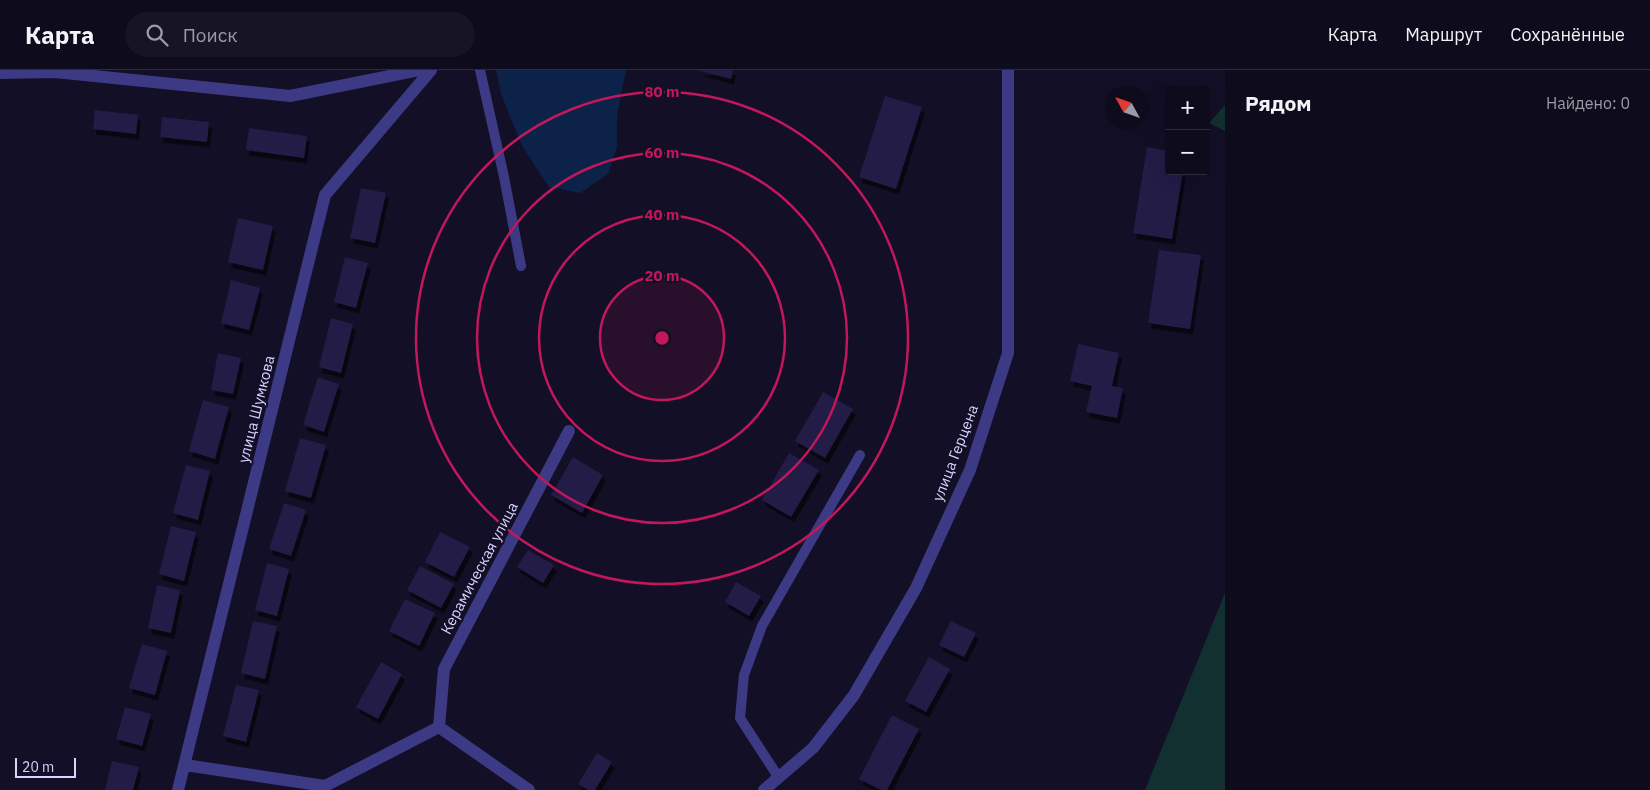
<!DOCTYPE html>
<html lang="ru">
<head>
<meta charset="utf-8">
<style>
  body { margin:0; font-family:"IBM Plex Sans",sans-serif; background:#171425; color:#f1f3f6 }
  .controls { position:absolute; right:15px; top:15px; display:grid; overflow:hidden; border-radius:5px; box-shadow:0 5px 20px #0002 }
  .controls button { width:45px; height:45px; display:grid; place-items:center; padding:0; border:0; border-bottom:1px solid #2e2b3b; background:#0e0b1c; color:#f1f3f6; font:25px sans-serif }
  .compass { position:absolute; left:1105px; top:15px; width:45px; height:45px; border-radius:50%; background:#0e0b1c; box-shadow:0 5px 20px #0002; rotate:310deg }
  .scale { position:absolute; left:15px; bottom:12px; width:61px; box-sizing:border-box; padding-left:5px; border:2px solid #d9d4ff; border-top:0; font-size:14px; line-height:18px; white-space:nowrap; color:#d9d4ff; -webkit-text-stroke:4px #130f26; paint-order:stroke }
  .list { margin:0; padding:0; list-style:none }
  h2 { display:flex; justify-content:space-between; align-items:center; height:65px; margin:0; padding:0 20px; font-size:21px }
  h2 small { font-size:16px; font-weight:400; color:#9b9ba3 }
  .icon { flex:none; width:28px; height:28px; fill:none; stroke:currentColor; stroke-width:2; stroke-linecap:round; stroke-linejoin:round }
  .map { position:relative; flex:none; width:1225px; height:720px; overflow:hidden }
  header { display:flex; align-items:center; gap:30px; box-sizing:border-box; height:70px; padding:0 25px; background:#0e0b1c; border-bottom:1px solid #2e2b3b }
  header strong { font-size:24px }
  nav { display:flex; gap:28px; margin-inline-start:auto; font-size:18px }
  .search { width:350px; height:45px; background:#171425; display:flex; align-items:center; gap:12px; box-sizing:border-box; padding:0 18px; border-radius:28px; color:#9b9ba3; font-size:19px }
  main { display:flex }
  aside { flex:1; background:#0e0b1c }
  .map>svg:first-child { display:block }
  .green { fill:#12302f }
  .water { fill:#0c2248 }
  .building { fill:#241b47; filter:url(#shadow) }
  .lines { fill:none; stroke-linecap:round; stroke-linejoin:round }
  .service { stroke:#3d3a85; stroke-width:10 }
  .minor { stroke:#3d3a85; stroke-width:12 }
  .tertiary { stroke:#3d3a85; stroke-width:12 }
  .ring { fill:none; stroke:#c2185b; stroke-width:2.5 }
  .labels { text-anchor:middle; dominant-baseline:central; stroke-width:4.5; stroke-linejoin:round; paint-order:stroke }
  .street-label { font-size:15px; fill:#d9d4ff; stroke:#130f26 }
  .centre { fill:#c2185b; stroke:#130f26; stroke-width:2.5 }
  .ring-label { font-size:15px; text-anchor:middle; font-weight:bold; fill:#c2185b; stroke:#130f26; stroke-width:4.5; stroke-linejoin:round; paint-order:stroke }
</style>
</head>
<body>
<header>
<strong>Карта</strong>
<div class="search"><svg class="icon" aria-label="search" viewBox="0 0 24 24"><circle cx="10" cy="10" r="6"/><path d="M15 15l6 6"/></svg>Поиск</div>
<nav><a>Карта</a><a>Маршрут</a><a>Сохранённые</a></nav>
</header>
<main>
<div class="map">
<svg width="1225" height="720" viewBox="0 0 1225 720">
  <defs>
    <filter id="shadow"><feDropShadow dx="3" dy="5.5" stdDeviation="0" flood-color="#0009"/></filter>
  </defs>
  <rect width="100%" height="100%" fill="#130f26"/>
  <path class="green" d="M1225,35v26l-16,-8z
    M1225,523v197h-80z"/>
  <path class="water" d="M496,0h130l-9,46v31l-9,27 -28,19 -31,-6 -27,-41 -21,-52z"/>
  <path class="building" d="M697,0h36l-2,9z
    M885,26l37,11 -26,82 -37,-12z
    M95,40l43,5 -2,19 -43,-5z
    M162,47l47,5 -2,20 -47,-5z
    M249,58l58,8 -3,22 -58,-8z
    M1147,77l22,4v20h14l-11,68 -39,-6z
    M361,118l25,5 -11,50 -25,-5z
    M238,148l35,8 -10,44 -35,-8z
    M1159,180l42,5 -11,74 -42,-6z
    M345,187l23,6 -12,45 -22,-6z
    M231,210l29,8 -11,42 -28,-7z
    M331,248l22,6 -12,49 -22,-6z
    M1078,274l41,9 -7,33 11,2 -6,30 -31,-6 6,-26 -22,-5z
    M218,283l23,5 -8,36 -22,-4z
    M318,307l21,7 -15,48 -21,-7z
    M823,322l30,17 -28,49 -30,-17z
    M203,330l26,7 -14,52 -26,-8z
    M300,368l26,7 -15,53 -26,-7z
    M789,383l30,17 -28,47 -29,-17z
    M573,387l30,18 -21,38 -31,-18z
    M186,395l24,6 -12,49 -25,-7z
    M284,433l22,7 -15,46 -22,-7z
    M171,456l25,6 -12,49 -25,-7z
    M440,462l30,15 -16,30 -29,-15z
    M528,480l26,15 -11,18 -26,-16z
    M267,493l22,6 -12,47 -22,-6z
    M420,496l34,18 -13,24 -34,-18z
    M736,512l25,14 -12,20 -24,-14z
    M157,515l23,5 -9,43 -23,-5z
    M405,529l30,14 -16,33 -30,-15z
    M253,551l24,5 -12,53 -24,-6z
    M951,551l25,12 -12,24 -25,-12z
    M142,574l25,7 -12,44 -26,-7z
    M929,587l21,12 -24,43 -21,-11z
    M381,592l21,12 -24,45 -22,-12z
    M236,615l23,5 -13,52 -23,-6z
    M125,637l26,7 -9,32 -26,-7z
    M892,645l27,14 -32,61h-6l-22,-11z
    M597,683l15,9 -17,28h-7l-10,-6z
    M112,691l27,6 -6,23h-28z"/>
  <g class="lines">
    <path class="service" d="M480,0l24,107 17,89
      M779,708l-39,-60 4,-43 18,-49 98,-171"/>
    <path class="minor" d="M0,3l55,-1 235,24 129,-26
      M439,657l5,-58 125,-238
      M185,695l140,21 114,-59 90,63
      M178,720l147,-595 106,-125"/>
    <path class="tertiary" d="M764,720l49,-42 41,-53 62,-107 54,-118 38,-117v-283"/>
  </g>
  <circle cx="662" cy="268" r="62" fill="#c2185b" fill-opacity=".12"/>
  <g class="ring">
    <circle cx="662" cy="268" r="62"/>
    <circle cx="662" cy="268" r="123"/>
    <circle cx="662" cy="268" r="185"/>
    <circle cx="662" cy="268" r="246"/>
  </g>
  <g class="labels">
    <g class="street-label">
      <text transform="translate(256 339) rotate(-76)">улица Шумкова</text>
      <text transform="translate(955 383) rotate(-69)">улица Герцена</text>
      <text transform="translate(479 498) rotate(-62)">Керамическая улица</text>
    </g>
  </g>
  <circle cx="662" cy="268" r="8" class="centre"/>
  <g class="ring-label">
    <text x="662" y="27">80 m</text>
    <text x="662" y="88">60 m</text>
    <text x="662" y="150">40 m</text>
    <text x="662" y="211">20 m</text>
  </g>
</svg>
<div class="controls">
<button>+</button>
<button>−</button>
</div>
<svg class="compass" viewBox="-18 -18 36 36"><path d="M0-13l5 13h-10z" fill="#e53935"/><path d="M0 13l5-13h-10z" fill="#9b9ba3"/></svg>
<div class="scale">20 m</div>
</div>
<aside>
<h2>Рядом<small>Найдено: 0</small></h2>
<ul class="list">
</ul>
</aside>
</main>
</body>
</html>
